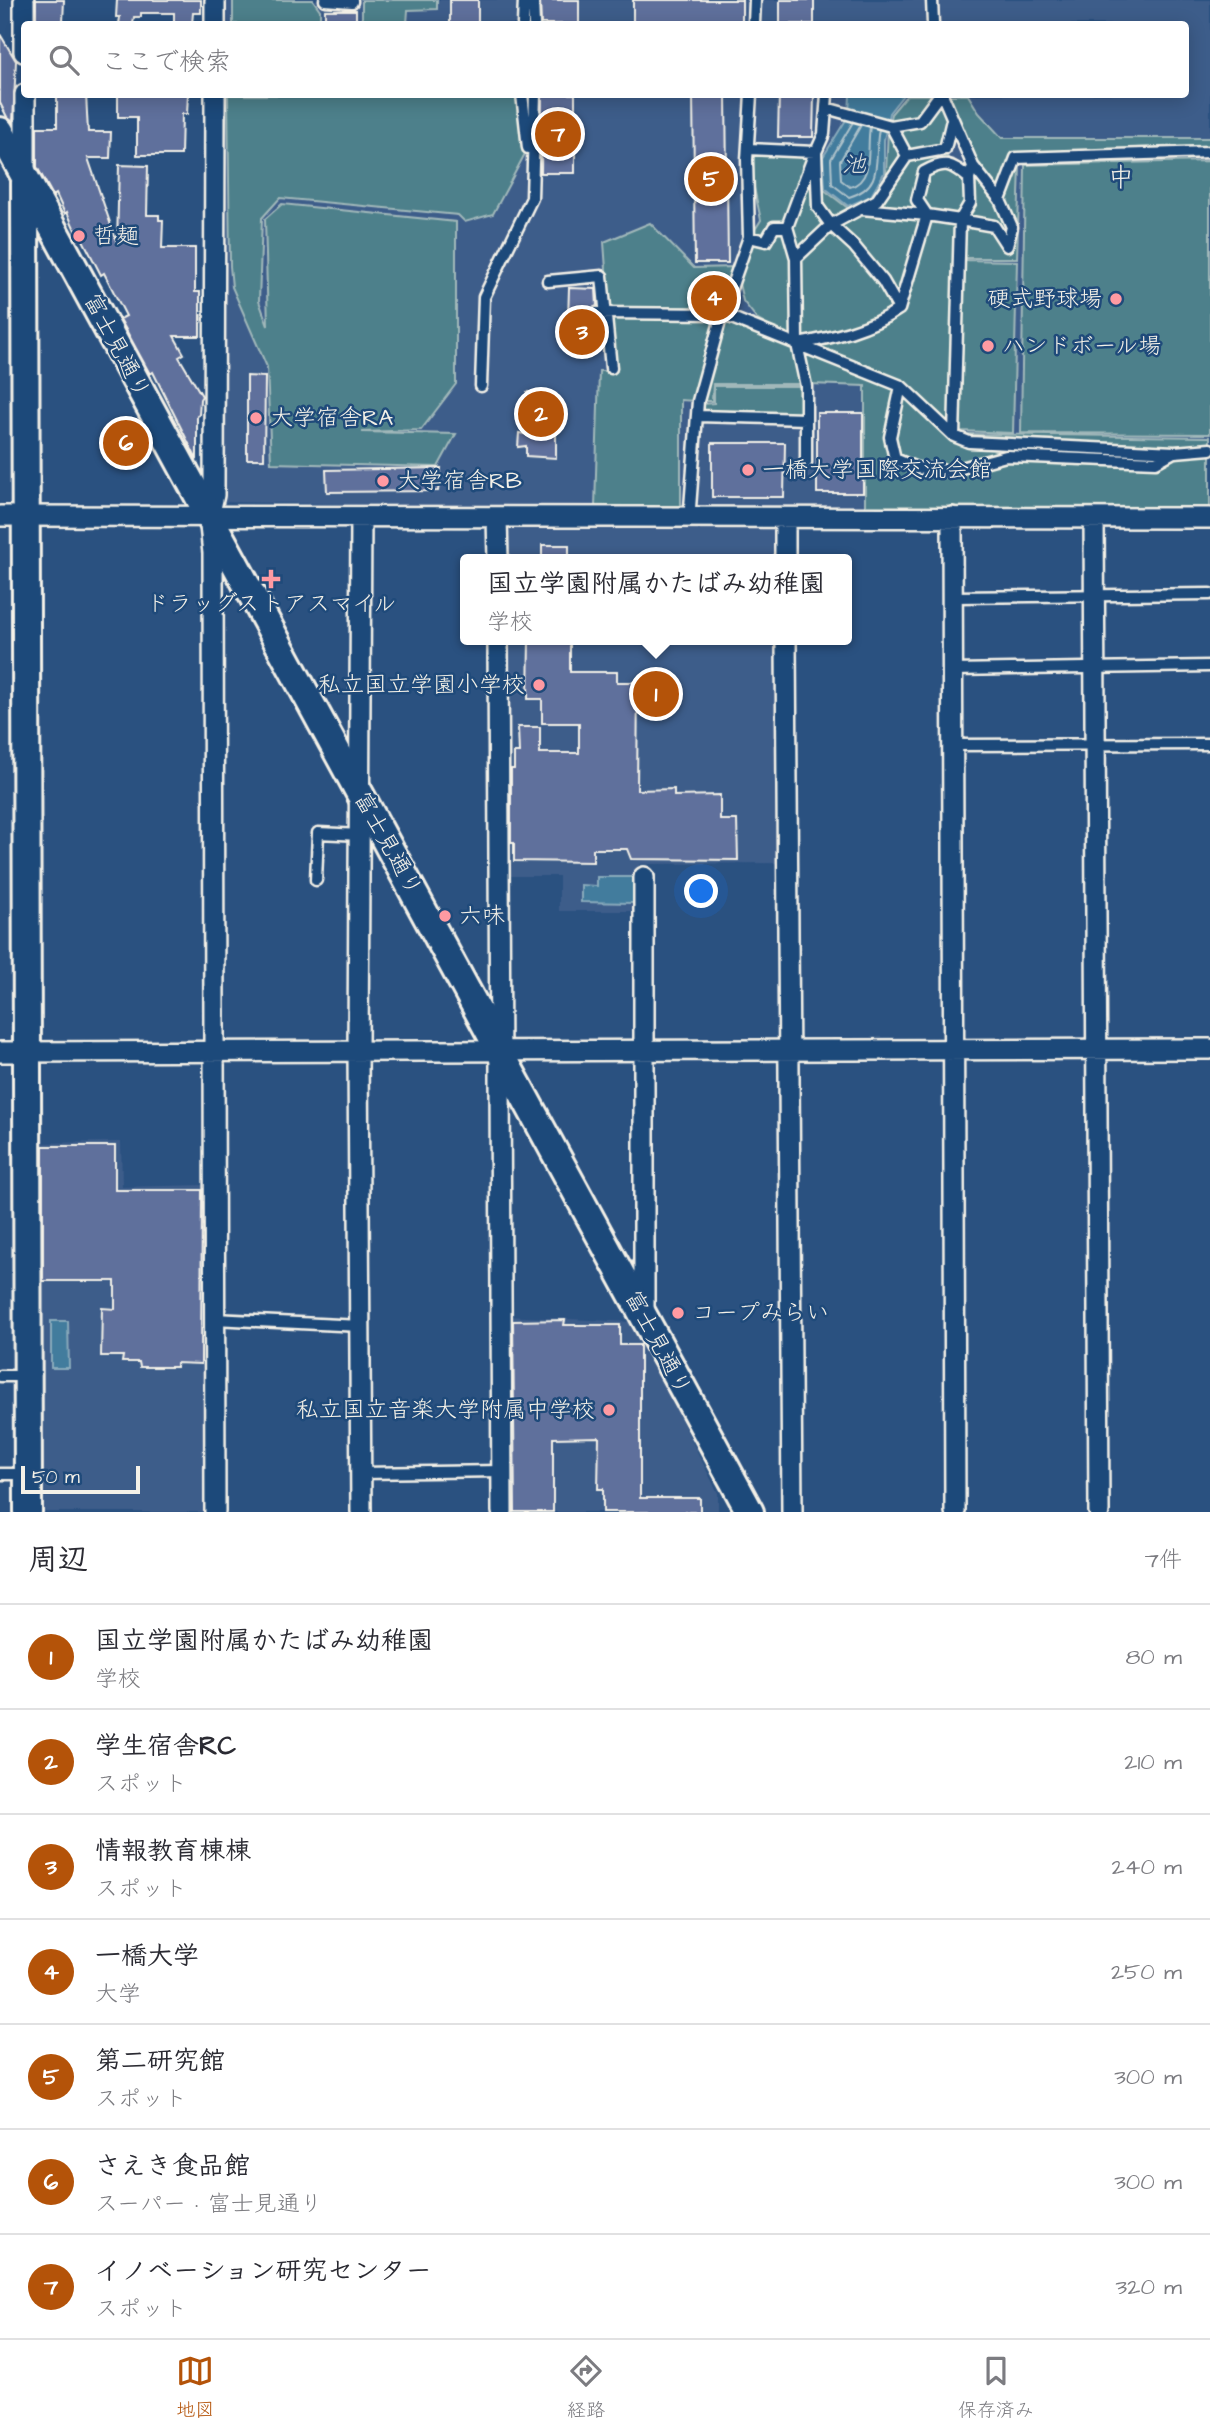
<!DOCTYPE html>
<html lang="ja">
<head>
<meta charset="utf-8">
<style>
  body { margin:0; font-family:"Architects Daughter","Klee One",sans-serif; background:#f7f7f7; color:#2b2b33 }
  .scale { position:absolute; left:21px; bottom:18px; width:119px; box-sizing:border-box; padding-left:7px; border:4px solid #f4f1e8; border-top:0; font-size:19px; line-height:24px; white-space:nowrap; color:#f4f1e8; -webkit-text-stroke:5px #1f4a7a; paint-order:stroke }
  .you { position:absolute; left:702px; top:892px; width:24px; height:24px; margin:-18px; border:5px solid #fff; border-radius:50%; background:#1a73e8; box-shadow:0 0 0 10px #1a73e833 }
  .badge { display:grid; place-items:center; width:46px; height:46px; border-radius:50%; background:#b45309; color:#fff; font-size:23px; font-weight:700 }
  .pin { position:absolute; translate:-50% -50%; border:4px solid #fff; box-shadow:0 2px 7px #0006 }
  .popup { position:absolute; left:460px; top:554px; width:392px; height:91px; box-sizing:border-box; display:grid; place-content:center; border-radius:7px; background:#fff; filter:drop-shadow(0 2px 5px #0005); font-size:23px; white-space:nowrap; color:#7c7c81 }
  .popup b { font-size:26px; color:#2b2b33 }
  .popup::after { content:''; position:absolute; left:50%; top:100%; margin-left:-14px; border:14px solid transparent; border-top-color:#fff }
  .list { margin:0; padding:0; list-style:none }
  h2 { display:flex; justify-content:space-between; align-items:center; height:91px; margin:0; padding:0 28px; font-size:30px }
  h2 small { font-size:23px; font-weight:400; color:#7c7c81 }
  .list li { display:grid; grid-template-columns:46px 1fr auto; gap:21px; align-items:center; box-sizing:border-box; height:105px; padding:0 28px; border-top:2px solid #e1e1e2 }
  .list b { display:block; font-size:26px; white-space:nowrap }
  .list p { margin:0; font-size:23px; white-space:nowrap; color:#7c7c81 }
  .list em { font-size:23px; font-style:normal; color:#7c7c81 }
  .icon { flex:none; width:38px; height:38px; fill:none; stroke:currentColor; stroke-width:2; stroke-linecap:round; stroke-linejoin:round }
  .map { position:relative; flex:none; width:1210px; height:1512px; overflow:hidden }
  .search { position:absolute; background:#fff; box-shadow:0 4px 18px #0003; left:21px; right:21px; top:21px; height:77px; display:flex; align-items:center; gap:18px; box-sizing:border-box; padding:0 24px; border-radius:7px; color:#7c7c81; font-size:26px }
  .sheet { height:826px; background:#fff }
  nav { display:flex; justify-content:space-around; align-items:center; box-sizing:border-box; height:98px; border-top:2px solid #e1e1e2; background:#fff; font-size:19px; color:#7c7c81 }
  nav a { display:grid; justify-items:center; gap:4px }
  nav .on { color:#b45309 }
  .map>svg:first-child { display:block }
  .built { fill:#3e5d8a }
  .green { fill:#4e808b; stroke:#a1b8ba; stroke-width:2 }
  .water { fill:#427b9d; stroke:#89aabb; stroke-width:2 }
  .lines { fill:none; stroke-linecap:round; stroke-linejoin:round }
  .shore { stroke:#adc2ca; stroke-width:2 }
  .building { fill:#5e709c; stroke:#f4f1e8; stroke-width:2 }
  .lane-casing { stroke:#f4f1e8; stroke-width:15 }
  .street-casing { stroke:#f4f1e8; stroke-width:24 }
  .secondary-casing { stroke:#f4f1e8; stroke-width:32 }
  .lane { stroke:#1f4a7a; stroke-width:10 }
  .street { stroke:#1f4a7a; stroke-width:19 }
  .secondary { stroke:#1f4a7a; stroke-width:26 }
  .poi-dot { fill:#ff9aa2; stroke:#1f4a7a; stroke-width:2.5 }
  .labels { text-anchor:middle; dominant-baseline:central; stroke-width:5; stroke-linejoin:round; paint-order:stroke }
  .poi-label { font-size:23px; fill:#f4f1e8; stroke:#1f4a7a; text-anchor:start }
  .street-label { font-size:23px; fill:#f4f1e8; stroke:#1f4a7a }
  .water-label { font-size:24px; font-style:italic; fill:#d9dfdd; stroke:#1f4a7a }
  .quarter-label { font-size:26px; fill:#f4f1e8; stroke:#1f4a7a }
</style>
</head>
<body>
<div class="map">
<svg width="1210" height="1512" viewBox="0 0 1210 1512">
  <rect width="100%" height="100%" fill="#2a5180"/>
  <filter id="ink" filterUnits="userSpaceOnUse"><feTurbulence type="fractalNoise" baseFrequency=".0143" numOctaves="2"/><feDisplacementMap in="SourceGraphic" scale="14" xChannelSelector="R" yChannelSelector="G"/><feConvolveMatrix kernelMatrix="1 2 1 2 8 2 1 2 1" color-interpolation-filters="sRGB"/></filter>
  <g filter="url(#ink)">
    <path class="built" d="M222,0h988v515l-345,-8 -270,1 -379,-6 5,-407 965,-1v-70h-965z
      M781,526v33h-279v-32z
      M502,640h279l1,223 -143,1v47h-80v-35h-56z
      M121,1142l1,45 86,-2 1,327h-174l-1,-369z
      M505,1316l127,6 86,171v19h-213z"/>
    <path class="green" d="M233,0h80l7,10v14h-87z
      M362,0h75v9l-29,1 -1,14h-45z
      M228,95h294l6,53 -35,66 -28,8 -7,-7 -178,-17 -18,20 -3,83 9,25 -3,-107 17,-15 174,18v162l-35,46 -59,2 94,2 -18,33 -167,-4 -4,-96 -35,-80 -2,-21z
      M907,95h30l-19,24 -29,4 2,-9z
      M945,95h23l11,18 23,25h208v11l-196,5 -15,41 -24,-31z
      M942,96l8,24 -6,27 -36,6 -14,-27 26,-3z
      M888,128l16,27 -28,44 -44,23 -11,-16 -3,-54 4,1 1,36 25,19 24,-11 14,-23z
      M749,151l64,1 -27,74h-13l-7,13 -15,-3 10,-16 -13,-60z
      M945,151l5,12 -29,9 -6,28 8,13 -54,-6 39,-49z
      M814,157l3,50 13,17 -34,31 -7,-28z
      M1210,161v273l-189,-1 4,-268z
      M1016,165h4l-3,93h-56v-36l31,6 12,19 10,-21 -12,-27z
      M939,167l14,1 13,11 2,23 -10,15 -30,-4 -9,-13 7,-27z
      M974,171l24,31 12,25 -4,13 -11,-16 -32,-5z
      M862,211l62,6 -26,87 -63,-79z
      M929,217l28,5 -5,209 -49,-47 -99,-39 96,-35z
      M650,223l44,45 42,-1 -16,44h-111l-5,-69z
      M832,228l48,54 15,26c-26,19 -64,25 -95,33l-2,-83z
      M786,229l7,28 2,84 -37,-21 -15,-19 -6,-26 13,-35 16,4 10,-14z
      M962,260l55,1 -4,172 -54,-2z
      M610,316l108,1 -23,84 -14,-1v108h-86l4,-137h18z
      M724,317l69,28 8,39h-88l-1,17h-11z
      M805,351l87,35 3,5 -10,50 7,23 22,8 93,-13 149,6 22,-11 32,-1v62l-345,-8v-121l-55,-2 -8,-31z
      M714,386h87v30l-101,-1 1,-11 13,-1z
      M903,393l41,41 24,13 193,7 -7,4 -150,-6 -55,14 -31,-3 -19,-7 -5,-20z
      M960,434l250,3v9l-33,2 -208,-9z"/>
    <path class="water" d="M850,95h53l-14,18 -5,27v33l-13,23 -23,10 -23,-18 -2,-31 26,-42z
      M597,877h36v26l-52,-1v-17l16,1z
      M51,1321h17l1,47h-18z"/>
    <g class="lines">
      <path class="shore" d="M853,122l-22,37 1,25 17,13c37,-11 24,-39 30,-68
        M861,125l-21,36 1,19 9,7c25,-7 16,-39 20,-60"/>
    </g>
    <path class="building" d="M36,0h28l-1,22h-27z
      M117,0h84v13h-8l-1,11h-18v-11h-33v4h-7l-1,7h-14l1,-7h-4z
      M450,0h28v24h-28z
      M540,0h39v24h-38z
      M633,0h109v24h-109z
      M780,0h34v24h-34z
      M325,10h31v14h-31z
      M0,34l16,27 -3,61 -6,-5 -7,-14z
      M57,94h29l2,38h23l-1,26h-22l29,85 2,-78 29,1 -1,49h12v5h4l-1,28h33v44h5v44h-26l10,18 -5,3 23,39 -2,3 -1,16 -2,1v44l-44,-88 -3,2 -30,-55 6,-3 -22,-43 -3,2 -19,-37 -3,1 -12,-27 -2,2 -9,-20 -3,2 -16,-29v-40h20z
      M118,94h70l-1,20h-5l-1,41h-44v-38h-19z
      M542,94h33v79h-34z
      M693,94h33l2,169h-33z
      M779,94h35l-1,43h-35z
      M569,288l27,1 1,17 -6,3 -1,5 3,5 4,1 -1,32 -29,-1z
      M247,376l18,1 -1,82h-17z
      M527,392l29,2v64l-30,-2v-10l-8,1 1,-14 6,1z
      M817,413h46v80h-46z
      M712,443h73l-1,54h-72z
      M441,468l-3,23 -111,1 -1,-22z
      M542,545h27v14h-27z
      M529,640h41v32h47v10h21l-1,108 37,-1v7l46,-1v25h17l1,40 -107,-1 -4,-10h-34v13l-79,-1v-18h-3v-74h3v-16h5l-1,-26h22v26h39v-30h-37v-24h-14z
      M43,1146h72v44h87l-1,174 -25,-1v4h-36l-1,-5h-17l1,-6h-22l1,-48 13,1v-28h-72z
      M565,1320l-1,5h56v20h20v153h60v14h-97v-23h-5l1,-52 -46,1v74h-38l-2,-191z"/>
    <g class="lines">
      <g class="lane-casing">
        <path id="lane" d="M325,0l27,2v-2
          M533,0l1,24
          M932,0l1,24
          M523,24l1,-24
          M754,24l1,-24
          M522,94l6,54
          M942,94l31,72 27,34 12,27 -5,19 -13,-20 -34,-6 -6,216
          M826,108l65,18 29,-5 20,-27
          M891,126l16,30 38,-7 7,-29
          M748,149l67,3 -28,75
          M969,178c-19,-15 -24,-18 -45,-6l-7,28 10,15 33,5 10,-17 -1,-25 4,-12
          M1000,200l16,-42 194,-6
          M862,209l65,6 -28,94
          M749,237l17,4 8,-14h13l9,31
          M548,281l54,-5 9,92
          M597,313l125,1 179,72 53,50 15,6 206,10 35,-3
          M798,344c33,-6 73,-15 101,-35l-16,-28 -29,-35 -23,-21 -13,-18 -2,-55 8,-18 3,-40
          M481,386l3,-89 48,-99 3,-104
          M901,386l-11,51 5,22 21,9 34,3 56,-15 150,6 18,-10
          M697,416l109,3
          M806,463v-77l-9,-42 -1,-86 36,-34 45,-24 30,-44
          M690,508l8,-107 24,-87 27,-77 -2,-77 4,-66
          M953,597l257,-3
          M953,670l257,-4
          M953,745l257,-1
          M316,880l2,-47 43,2
          M214,1319l147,7
          M0,1376h27
          M361,1473l141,-2
          M0,1474h27"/>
      </g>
      <g class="street-casing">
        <path id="street" d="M24,0v52
          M215,24v-24
          M25,94v80
          M215,94l-1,401 -5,22 4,36 2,959
          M0,516l1210,2
          M497,517l1,42
          M952,517l3,995
          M785,518v41
          M1094,518l5,994
          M498,640l4,872
          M786,640l6,872
          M0,1052l1210,-3
          M644,1313v-436
          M361,1512l-3,-461 3,-534"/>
      </g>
      <g class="secondary-casing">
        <path id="secondary" d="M0,131l750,1381
          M25,182l3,1330"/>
      </g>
      <use href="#lane" class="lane"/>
      <use href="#street" class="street"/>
      <use href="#secondary" class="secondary"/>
    </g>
  </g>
  <g class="poi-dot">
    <circle cx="79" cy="236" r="7"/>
    <circle cx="1116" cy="299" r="7"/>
    <circle cx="988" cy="346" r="7"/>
    <circle cx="256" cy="418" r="7"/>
    <circle cx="748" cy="470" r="7"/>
    <circle cx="383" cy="481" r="7"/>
    <path d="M267.5 568.5h7v7h7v7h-7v7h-7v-7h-7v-7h7z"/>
    <circle cx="539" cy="685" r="7"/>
    <circle cx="445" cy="916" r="7"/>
    <circle cx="678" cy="1313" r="7"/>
    <circle cx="609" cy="1410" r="7"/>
  </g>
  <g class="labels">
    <g class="poi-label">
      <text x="93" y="236">哲麺</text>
      <text x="1102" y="299" text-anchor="end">硬式野球場</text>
      <text x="1002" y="346">ハンドボール場</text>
      <text x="270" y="418">大学宿舎RA</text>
      <text x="762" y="470">一橋大学国際交流会館</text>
      <text x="397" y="481">大学宿舎RB</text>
      <text x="271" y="604" text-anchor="middle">ドラッグストアスマイル</text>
      <text x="525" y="685" text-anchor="end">私立国立学園小学校</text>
      <text x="459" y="916">六味</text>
      <text x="692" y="1313">コープみらい</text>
      <text x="595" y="1410" text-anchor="end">私立国立音楽大学附属中学校</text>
    </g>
    <g class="street-label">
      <text transform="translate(117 346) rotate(62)">富士見通り</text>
      <text transform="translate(388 844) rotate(61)">富士見通り</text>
      <text transform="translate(658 1343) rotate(62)">富士見通り</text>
    </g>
    <g class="water-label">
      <text x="854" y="165">池</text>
    </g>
    <g class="quarter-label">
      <text x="1121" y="178">中</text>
    </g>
  </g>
</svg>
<div class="scale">50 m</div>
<div class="you"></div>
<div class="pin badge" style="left:656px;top:694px">1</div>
<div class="popup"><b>国立学園附属かたばみ幼稚園</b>学校</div>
<div class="pin badge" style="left:541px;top:414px">2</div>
<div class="pin badge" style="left:582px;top:332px">3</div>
<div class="pin badge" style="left:714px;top:298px">4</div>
<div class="pin badge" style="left:711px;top:179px">5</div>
<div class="pin badge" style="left:126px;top:443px">6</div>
<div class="pin badge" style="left:558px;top:134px">7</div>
<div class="search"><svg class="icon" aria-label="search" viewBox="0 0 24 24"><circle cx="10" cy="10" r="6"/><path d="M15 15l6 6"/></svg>ここで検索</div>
</div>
<section class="sheet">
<h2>周辺<small>7件</small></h2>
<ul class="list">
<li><span class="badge">1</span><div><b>国立学園附属かたばみ幼稚園</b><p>学校</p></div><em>80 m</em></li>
<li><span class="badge">2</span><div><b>学生宿舎RC</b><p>スポット</p></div><em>210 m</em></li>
<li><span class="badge">3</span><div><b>情報教育棟棟</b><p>スポット</p></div><em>240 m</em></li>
<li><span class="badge">4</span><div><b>一橋大学</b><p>大学</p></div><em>250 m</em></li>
<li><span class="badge">5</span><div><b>第二研究館</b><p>スポット</p></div><em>300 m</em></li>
<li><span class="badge">6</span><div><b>さえき食品館</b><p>スーパー · 富士見通り</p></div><em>300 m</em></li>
<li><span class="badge">7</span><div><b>イノベーション研究センター</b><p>スポット</p></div><em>320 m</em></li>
</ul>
</section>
<nav>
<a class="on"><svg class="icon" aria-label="map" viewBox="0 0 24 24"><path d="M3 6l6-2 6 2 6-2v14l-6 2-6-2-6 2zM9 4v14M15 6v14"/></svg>地図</a>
<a><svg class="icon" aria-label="directions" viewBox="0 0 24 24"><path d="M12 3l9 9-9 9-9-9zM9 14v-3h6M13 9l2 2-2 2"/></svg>経路</a>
<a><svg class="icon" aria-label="saved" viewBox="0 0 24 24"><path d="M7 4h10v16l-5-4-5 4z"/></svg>保存済み</a>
</nav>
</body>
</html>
